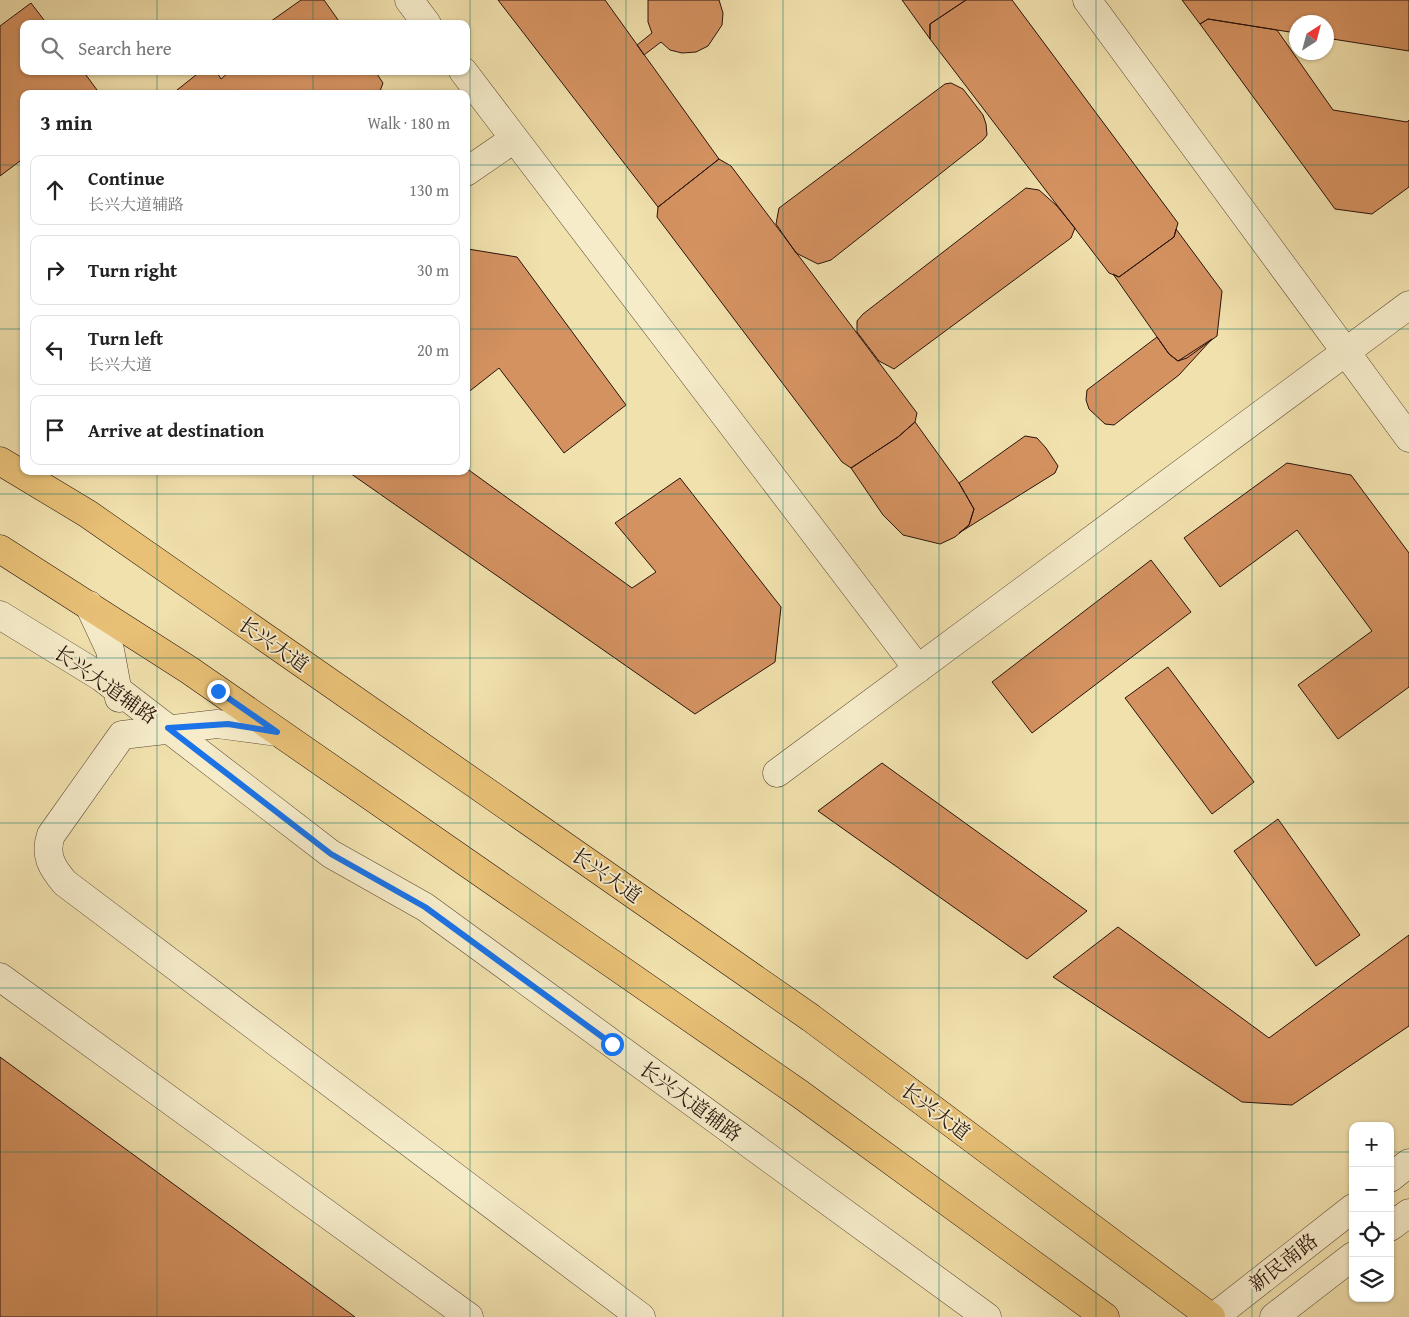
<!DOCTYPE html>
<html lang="en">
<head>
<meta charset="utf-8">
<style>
  body { margin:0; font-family:"Gentium Book Plus","Noto Serif SC",serif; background:#f2f2f2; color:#222 }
  .controls { position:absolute; right:15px; bottom:15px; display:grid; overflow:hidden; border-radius:10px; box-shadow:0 1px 4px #0004 }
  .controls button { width:45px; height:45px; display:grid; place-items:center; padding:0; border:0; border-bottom:1px solid #e0e0e0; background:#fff; color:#222; font:25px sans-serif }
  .compass { position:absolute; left:1289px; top:15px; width:45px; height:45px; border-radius:50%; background:#fff; box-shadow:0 1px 4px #0004; rotate:36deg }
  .stop { position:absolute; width:15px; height:15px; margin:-11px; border:4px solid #1a73e8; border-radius:50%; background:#fff }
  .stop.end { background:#1a73e8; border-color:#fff; box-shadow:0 1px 5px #0008 }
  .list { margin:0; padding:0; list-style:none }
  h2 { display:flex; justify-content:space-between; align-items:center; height:65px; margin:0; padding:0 20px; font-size:21px }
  h2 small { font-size:16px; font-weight:400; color:#767676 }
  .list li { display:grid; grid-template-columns:32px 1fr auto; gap:15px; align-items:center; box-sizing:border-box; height:70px; margin:0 10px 10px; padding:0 10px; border:1px solid #e0e0e0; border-radius:10px }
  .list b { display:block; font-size:19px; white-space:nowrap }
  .list p { margin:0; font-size:16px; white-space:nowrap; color:#767676 }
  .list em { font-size:16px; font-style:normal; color:#767676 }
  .icon { flex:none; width:28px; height:28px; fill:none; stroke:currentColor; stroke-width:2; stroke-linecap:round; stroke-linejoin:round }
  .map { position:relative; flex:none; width:1409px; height:1317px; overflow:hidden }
  .search { position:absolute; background:#fff; box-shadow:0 1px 4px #0004; left:20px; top:20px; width:450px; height:55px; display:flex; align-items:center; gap:12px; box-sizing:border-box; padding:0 18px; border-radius:10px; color:#767676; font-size:19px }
  .panel { position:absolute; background:#fff; box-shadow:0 1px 4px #0004; left:20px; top:90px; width:450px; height:385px; border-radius:10px }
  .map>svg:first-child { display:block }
  .building { fill:#d59261; stroke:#28130c }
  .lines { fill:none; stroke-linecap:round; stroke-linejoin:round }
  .minor-casing { stroke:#5a4634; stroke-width:29 }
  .major-casing { stroke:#28130c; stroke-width:29 }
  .minor { stroke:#f6ecca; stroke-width:28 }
  .major { stroke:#e8c076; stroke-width:28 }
  .route { stroke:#1a73e8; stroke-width:6 }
  .grid { fill:none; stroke:#0f766e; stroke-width:1; stroke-opacity:0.55 }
  .labels { text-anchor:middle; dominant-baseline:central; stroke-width:4; stroke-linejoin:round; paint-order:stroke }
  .street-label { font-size:20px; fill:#28130c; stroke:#f6ecca }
</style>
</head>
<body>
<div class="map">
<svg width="1409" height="1317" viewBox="0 0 1409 1317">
  <rect width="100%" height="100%" fill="#f1e1ad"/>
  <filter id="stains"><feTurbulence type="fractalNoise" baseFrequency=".004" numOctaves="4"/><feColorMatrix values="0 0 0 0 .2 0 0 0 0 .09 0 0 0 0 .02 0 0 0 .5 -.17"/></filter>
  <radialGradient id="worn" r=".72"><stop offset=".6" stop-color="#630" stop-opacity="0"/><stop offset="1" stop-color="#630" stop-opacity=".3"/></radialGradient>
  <path class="building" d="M301,0h23l17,24h-74z
    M498,0h107l114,159 -61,48z
    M648,0h71l4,13 -1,12 -14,21 -12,6 -14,1 -12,-3 -9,-8 -17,13 -7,-10 15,-12 -4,-11z
    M902,0h64l-36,24v15z
    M966,0h46l166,223 -4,14 -55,40 -10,-4 -179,-234v-15z
    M1182,0h227v51l-83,-13v-16h-30v11l-88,-14 -8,5z
    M31,3l16,21h-23v47h59l17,23h-76v64l-24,18v-150z
    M1208,19l69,11 56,80 74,12 2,-2v67l-37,27 -37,-5 -135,-185z
    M201,71h15l5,8 9,-8h145l8,12 -4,11h-207z
    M951,83l12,6 20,26 3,9 1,11 -4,5 -152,120 -13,4 -22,-11 -20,-29 3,-16 166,-124z
    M719,159l12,7 186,247 -2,9 -17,15 -47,31 -9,-6 -185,-245 1,-10z
    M1026,188l13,2 17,15 19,23 -4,10 -177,131 -15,-8 -22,-29v-11l6,-7z
    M1176,229l46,62 -5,45 -30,22 -9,3 -9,-7 -56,-80 6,3 55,-40z
    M468,249l49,8 109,148 -62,48 -65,-85 -33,26v-144z
    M1157,337l12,17 9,7 34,-22 -33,36 -65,50 -9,-1 -16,-15 -3,-9 1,-10z
    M915,422l44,61 15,26 -5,16 -14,12 -15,7 -37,-9 -20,-20 -32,-47 47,-31z
    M1025,436l12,2 9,10 12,18 -3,7 -96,60 10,-8 5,-16 -15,-26z
    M1287,463l64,12 58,78v134l-71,52 -40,-54 74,-54 -75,-101 -77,57 -36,-49z
    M466,468l166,120 24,-16 -41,-49 65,-45 101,129 -6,55 -80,52 -348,-243h119z
    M1151,560l40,52 -159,121 -40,-51z
    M1168,667l86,115 -42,32 -87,-116z
    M882,763l205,148 -60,48 -209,-148z
    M1278,819l82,116 -44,31 -82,-115z
    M1118,927l151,111 140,-103v91l-117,79 -50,-3 -189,-125z
    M0,1057l355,260h-355z"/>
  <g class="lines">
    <g class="minor-casing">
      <path id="minor" d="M409,0l18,24
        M1087,0l322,438
        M463,71l455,598
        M466,172l48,-33
        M89,605l21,45 9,48
        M0,615l101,62 230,177 94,53 562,410
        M277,732l-60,-8 -95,11 -71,100c-7,20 1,33 14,48l576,434
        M777,773l632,-468
        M0,977l469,340
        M1390,1178l19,-15
        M1390,1227l19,-14
        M1214,1317l139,-109
        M1274,1317l79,-61"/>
    </g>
    <g class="major-casing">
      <path id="major" d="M0,461l88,53 723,504 400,299
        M0,549l189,121 611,424 305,223"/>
    </g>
    <use href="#minor" class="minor"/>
    <use href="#major" class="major"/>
  </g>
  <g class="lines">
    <path class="route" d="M218,691l59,41 -49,-8 -60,4 163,126 94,53 187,137"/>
  </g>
  <path class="grid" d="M157,0v24M313,0v24M470,0v1317M626,0v1317M783,0v1317M939,0v1317M1096,0v1317M1252,0v1317M157,71v23M313,71v23M0,165h24M466,165h943M0,329h24M466,329h943M157,471v846M313,471v846M0,494h1409M0,658h1409M0,823h1409M0,988h1409M0,1152h1353M1390,1152h19"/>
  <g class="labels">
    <g class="street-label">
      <text transform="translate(274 644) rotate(35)">长兴大道</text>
      <text transform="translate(106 684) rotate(35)">长兴大道辅路</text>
      <text transform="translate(607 875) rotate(35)">长兴大道</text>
      <text transform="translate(691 1101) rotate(36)">长兴大道辅路</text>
      <text transform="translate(936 1111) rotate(37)">长兴大道</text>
      <text transform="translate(1283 1262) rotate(-38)">新民南路</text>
    </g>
  </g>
  <rect width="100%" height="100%" filter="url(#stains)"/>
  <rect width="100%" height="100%" fill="url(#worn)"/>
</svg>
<div class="controls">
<button>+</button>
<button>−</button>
<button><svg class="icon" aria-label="locate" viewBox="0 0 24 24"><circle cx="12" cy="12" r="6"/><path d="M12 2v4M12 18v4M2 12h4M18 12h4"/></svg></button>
<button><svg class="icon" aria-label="layers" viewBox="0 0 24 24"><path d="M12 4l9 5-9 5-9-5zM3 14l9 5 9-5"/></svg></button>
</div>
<svg class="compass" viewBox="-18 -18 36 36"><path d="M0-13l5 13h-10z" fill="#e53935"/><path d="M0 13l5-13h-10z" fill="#767676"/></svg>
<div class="stop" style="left:612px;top:1044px"></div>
<div class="stop end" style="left:218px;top:691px"></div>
<div class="search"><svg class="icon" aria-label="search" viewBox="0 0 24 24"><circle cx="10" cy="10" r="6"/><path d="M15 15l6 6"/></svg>Search here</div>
<section class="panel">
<h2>3 min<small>Walk · 180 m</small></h2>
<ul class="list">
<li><svg class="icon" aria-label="ahead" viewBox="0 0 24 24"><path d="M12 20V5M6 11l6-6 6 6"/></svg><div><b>Continue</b><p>长兴大道辅路</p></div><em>130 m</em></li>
<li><svg class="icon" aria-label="right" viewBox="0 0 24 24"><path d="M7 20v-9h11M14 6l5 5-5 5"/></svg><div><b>Turn right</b></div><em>30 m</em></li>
<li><svg class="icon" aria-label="left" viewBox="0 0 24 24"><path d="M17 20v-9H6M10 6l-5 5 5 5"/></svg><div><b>Turn left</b><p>长兴大道</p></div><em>20 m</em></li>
<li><svg class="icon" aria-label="arrive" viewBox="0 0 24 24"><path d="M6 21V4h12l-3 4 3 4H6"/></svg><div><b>Arrive at destination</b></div></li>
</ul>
</section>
</div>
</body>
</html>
